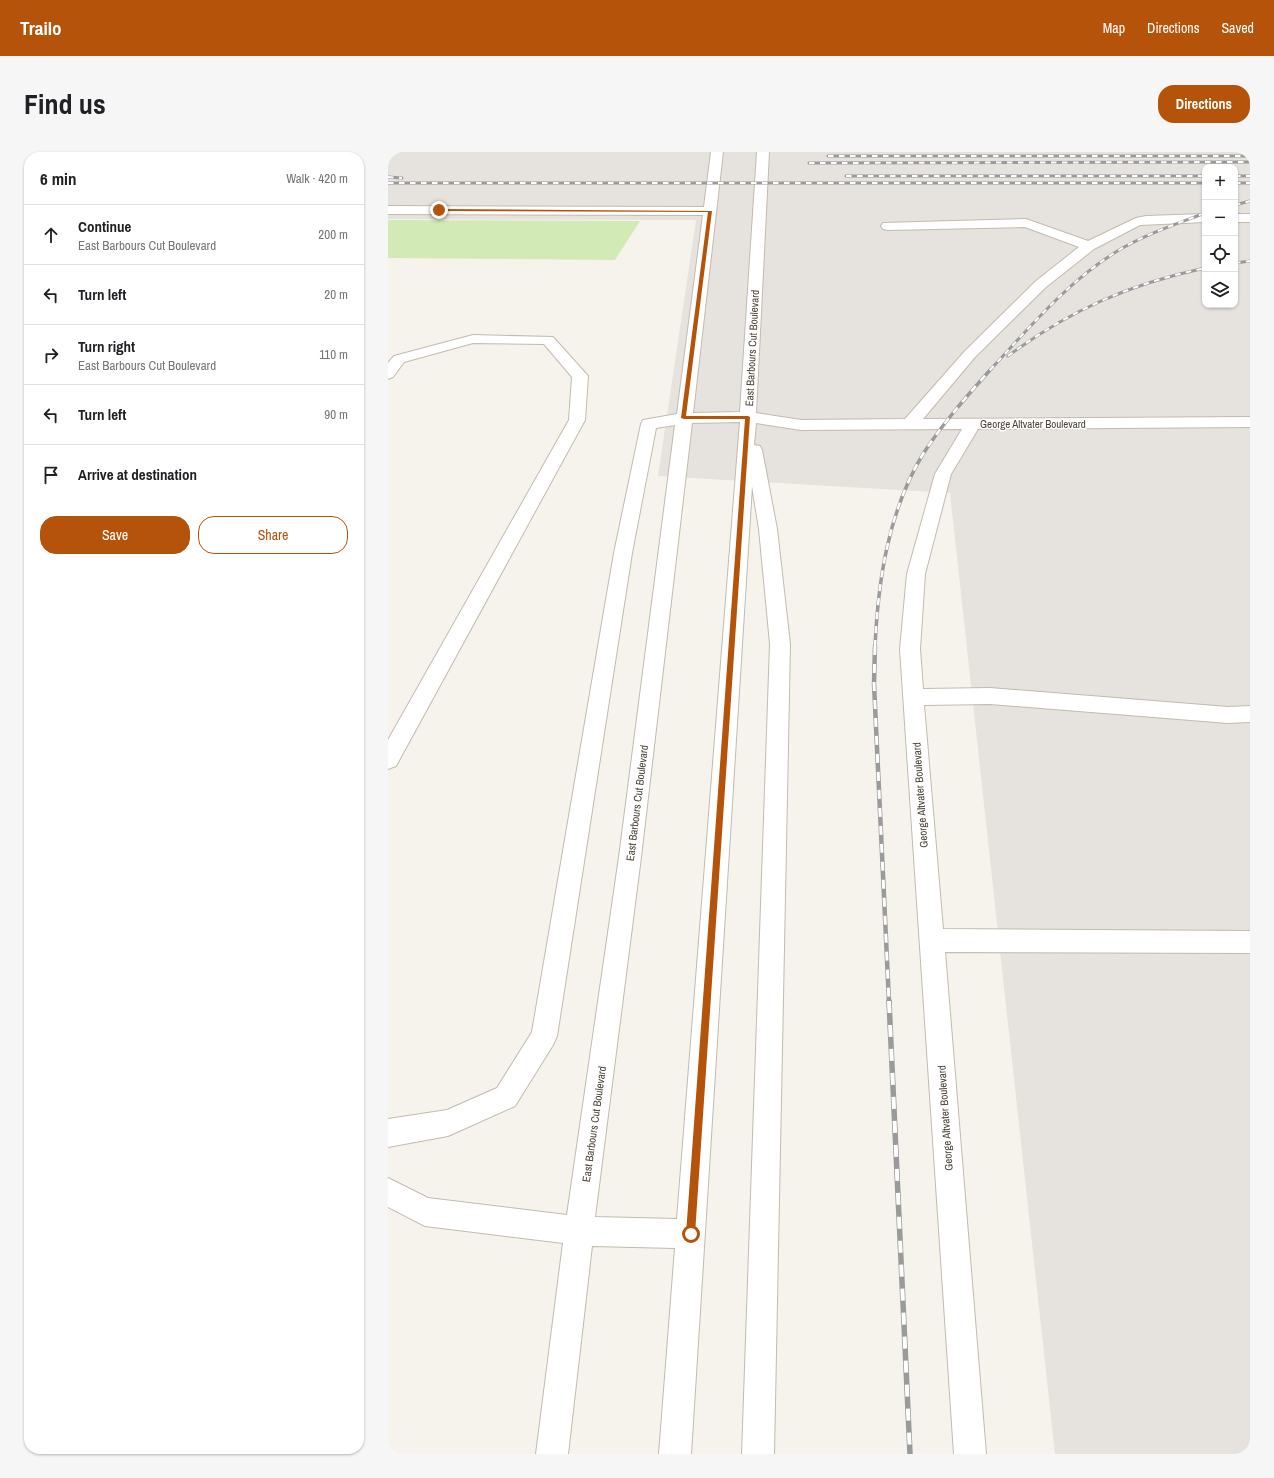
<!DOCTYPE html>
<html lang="en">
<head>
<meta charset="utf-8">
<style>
  body { margin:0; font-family:"Archivo Narrow",sans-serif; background:#f6f6f6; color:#202124 }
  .controls { position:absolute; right:12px; top:12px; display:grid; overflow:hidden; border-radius:8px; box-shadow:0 1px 3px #0004 }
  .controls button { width:36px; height:36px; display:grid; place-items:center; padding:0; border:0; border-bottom:1px solid #e0e0e0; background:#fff; color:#202124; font:20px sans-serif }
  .stop { position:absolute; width:12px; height:12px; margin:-9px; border:3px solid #b45309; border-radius:50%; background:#fff }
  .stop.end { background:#b45309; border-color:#fff; box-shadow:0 1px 4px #0008 }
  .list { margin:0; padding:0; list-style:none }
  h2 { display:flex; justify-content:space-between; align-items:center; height:52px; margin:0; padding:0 16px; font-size:17px }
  h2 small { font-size:13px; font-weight:400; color:#757577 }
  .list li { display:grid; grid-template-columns:26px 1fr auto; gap:12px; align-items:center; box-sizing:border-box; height:60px; padding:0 16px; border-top:1px solid #e0e0e0 }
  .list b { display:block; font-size:15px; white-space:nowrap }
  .list p { margin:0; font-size:13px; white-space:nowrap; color:#757577 }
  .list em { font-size:13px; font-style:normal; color:#757577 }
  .actions { display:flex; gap:8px; padding:12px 16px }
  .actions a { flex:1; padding:9px 0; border:1px solid #b45309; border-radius:16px; text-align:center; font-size:14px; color:#b45309 }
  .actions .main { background:#b45309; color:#fff }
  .icon { flex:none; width:22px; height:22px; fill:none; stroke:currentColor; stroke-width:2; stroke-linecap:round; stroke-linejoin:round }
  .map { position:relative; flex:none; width:862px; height:1302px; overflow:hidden; border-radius:16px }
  header { display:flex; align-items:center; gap:24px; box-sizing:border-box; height:56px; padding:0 20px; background:#b45309; color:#fff }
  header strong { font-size:19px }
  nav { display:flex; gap:22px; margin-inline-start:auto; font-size:14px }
  .intro { display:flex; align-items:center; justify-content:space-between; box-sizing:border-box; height:96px; padding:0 24px }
  h1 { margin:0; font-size:28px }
  .button { padding:10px 18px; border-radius:16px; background:#b45309; color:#fff; font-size:14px; font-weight:700 }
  main { display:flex; gap:24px; padding:0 24px }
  aside { flex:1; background:#fff; border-radius:16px; box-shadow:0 1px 3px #0004 }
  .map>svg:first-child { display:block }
  .industrial { fill:#e6e2dd; fill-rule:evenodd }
  .green { fill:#d2eab5 }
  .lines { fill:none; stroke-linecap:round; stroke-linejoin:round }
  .minor-casing { stroke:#c2bbae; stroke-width:2 }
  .minor { fill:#fff; fill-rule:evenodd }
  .rail-far3-casing { stroke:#9a9a9a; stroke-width:3 }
  .rail-far2-casing { stroke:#9a9a9a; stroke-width:3.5 }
  .rail-far1-casing { stroke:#9a9a9a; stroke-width:4.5 }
  .rail-casing { stroke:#9a9a9a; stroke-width:5.5 }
  .rail-far3 { stroke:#fff; stroke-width:2; stroke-dasharray:5.5; stroke-linecap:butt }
  .rail-far2 { stroke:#fff; stroke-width:2.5; stroke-dasharray:7; stroke-linecap:butt }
  .rail-far1 { stroke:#fff; stroke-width:3; stroke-dasharray:9; stroke-linecap:butt }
  .rail { stroke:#fff; stroke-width:4; stroke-dasharray:12; stroke-linecap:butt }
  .route { fill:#b45309 }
  .labels { text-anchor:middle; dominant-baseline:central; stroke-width:3; stroke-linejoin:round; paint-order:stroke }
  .street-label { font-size:11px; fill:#4b4439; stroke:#fff }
</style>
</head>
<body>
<header>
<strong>Trailo</strong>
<nav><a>Map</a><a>Directions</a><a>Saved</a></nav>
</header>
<div class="intro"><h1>Find us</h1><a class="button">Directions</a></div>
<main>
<aside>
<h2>6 min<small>Walk · 420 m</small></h2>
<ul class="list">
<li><svg class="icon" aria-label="ahead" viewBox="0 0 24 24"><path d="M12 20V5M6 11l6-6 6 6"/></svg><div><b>Continue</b><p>East Barbours Cut Boulevard</p></div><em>200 m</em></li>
<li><svg class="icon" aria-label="left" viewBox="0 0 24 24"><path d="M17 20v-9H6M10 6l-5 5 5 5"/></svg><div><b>Turn left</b></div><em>20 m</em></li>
<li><svg class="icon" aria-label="right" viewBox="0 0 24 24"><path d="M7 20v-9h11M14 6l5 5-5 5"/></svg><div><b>Turn right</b><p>East Barbours Cut Boulevard</p></div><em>110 m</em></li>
<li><svg class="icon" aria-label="left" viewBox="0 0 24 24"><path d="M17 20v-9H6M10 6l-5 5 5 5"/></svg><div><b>Turn left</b></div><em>90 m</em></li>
<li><svg class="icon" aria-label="arrive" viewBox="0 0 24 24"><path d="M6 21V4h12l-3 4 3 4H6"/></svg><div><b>Arrive at destination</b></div></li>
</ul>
<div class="actions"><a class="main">Save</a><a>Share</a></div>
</aside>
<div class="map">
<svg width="862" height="1302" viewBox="0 0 862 1302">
  <rect width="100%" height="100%" fill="#f6f3ec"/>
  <path class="industrial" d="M0,0h862v1302h-195l-105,-961 -292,-17 38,-256 -308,-1zM817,15h30v138h-30z"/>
  <path class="green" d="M0,68l252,1 -25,39 -227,-2z"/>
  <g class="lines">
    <g class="minor-casing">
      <path id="minor" d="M323,0h12l-30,261 47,-1 17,-260h12l-13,261 45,7 104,-1 60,-68 71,-70 43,-34 -54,-20 -137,3 -5,-1 -2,-3 2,-3 143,-4 62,22 48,-23 10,-2 59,-2v8l-65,3 -46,24 -48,38 -71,70 -52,62 327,-2v10l-272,2 -27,45 -26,100 -5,75 3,40 67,-1 238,19 22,-1v16l-22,1 -238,-19 -66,1 19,224 307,2v22l-305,-1 41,502h-32l-54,-805 7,-75 28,-100 27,-45 -161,1 -45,-7 -2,22 6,1 2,4 15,79 13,115 -16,810h-32l28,-810 -11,-115 -7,-43 -61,968h-32l16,-206 -83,-2 -24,208h-32l27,-211 -138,-17 -37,-19v-29l40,20 139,17 52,-358 56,-432 -19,3 -24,125 -75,483 -4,9 -38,61 -67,30 -60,11v-28l59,-9 50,-22 35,-56 82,-479 27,-129 2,-4 34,-6 26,-199 -315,-1v-8l316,1zM352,270l-63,797 -82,-2 46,-360 51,-434z
        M847,62h15v8h-15z
        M85,183l80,2 35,39 -3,44 -189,346 -8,3v-29l181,-320 3,-43 -28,-33 -71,-1 -69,19 -11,15 -5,2v-16l6,-7z"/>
    </g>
    <use href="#minor" class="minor"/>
    <g class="rail-far3-casing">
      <path id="rail-far3" d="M440,4h422
        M421,11l441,-1
        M458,24h359
        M847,24h15
        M0,25l14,1
        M0,31h817
        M847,31h15
        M847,53l15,-4
        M847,111l15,-2
        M620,204c62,-46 122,-72 197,-88
        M602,218c40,-43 78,-89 129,-120 27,-16 57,-26 86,-37"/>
    </g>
    <g class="rail-far2-casing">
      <path id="rail-far2" d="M487,495c3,-66 13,-135 48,-193 20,-31 44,-58 68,-85"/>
    </g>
    <g class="rail-far1-casing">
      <path id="rail-far1" d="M487,494l-1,38 15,318"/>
    </g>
    <g class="rail-casing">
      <path id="rail" d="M501,849l21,453"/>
    </g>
    <use href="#rail-far3" class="rail-far3"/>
    <use href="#rail-far2" class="rail-far2"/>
    <use href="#rail-far1" class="rail-far1"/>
    <use href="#rail" class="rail"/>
  </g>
  <path class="route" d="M51,57l273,2 -26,205h62l2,1 -55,817 -1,3 -3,1 -3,-1 -2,-3 59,-815h-61l-3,-1 27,-206 -271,-1z"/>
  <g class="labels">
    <g class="street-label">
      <text transform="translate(364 196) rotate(-87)">East Barbours Cut Boulevard</text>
      <text x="645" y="272">George Altvater Boulevard</text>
      <text transform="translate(532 643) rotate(-94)">George Altvater Boulevard</text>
      <text transform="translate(249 651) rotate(-83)">East Barbours Cut Boulevard</text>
      <text transform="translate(557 966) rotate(-94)">George Altvater Boulevard</text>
      <text transform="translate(206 972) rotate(-82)">East Barbours Cut Boulevard</text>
    </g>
  </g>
</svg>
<div class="controls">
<button>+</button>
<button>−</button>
<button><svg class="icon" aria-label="locate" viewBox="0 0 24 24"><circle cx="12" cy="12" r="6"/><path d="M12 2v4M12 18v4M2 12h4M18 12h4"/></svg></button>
<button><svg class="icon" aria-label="layers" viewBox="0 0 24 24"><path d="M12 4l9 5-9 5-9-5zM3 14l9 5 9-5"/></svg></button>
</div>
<div class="stop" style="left:303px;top:1082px"></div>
<div class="stop end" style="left:51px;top:58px"></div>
</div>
</main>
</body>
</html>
